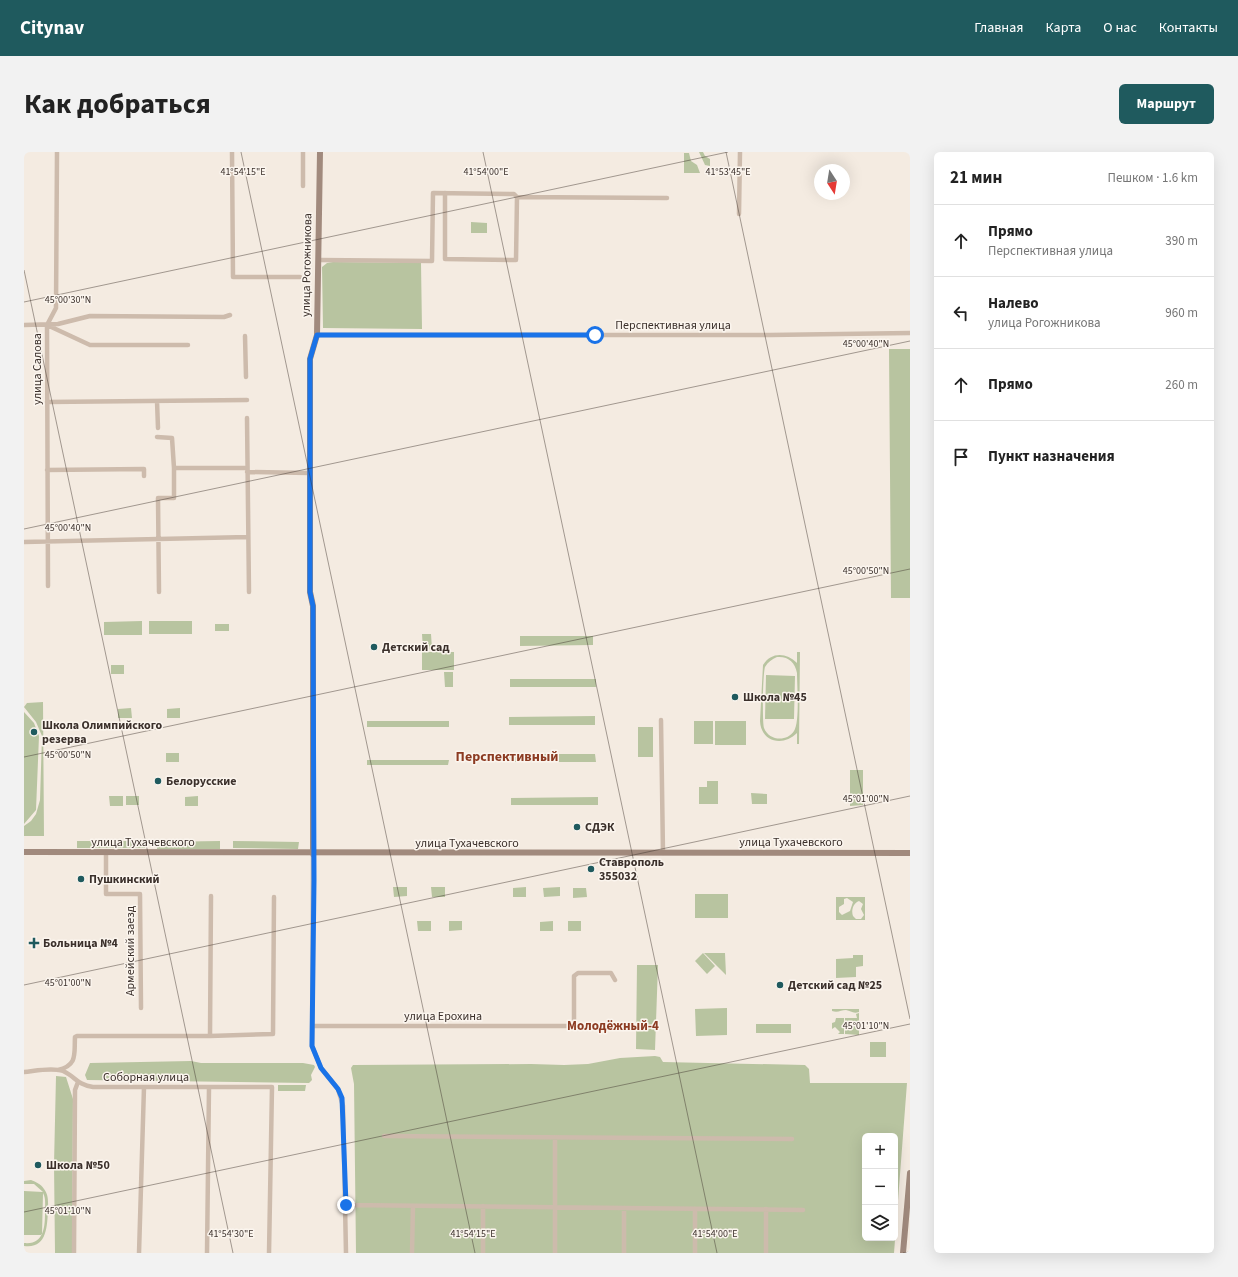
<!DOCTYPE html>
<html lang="ru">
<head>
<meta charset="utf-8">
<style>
  body { margin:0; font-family:"Source Sans 3",sans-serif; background:#f2f2f2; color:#222 }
  .controls { position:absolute; right:12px; bottom:12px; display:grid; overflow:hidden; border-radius:6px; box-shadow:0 4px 16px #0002 }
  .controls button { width:36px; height:36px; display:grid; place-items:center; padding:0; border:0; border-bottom:1px solid #e0e0e0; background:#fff; color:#222; font:20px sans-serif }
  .compass { position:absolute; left:790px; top:12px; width:36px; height:36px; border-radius:50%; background:#fff; box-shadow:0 4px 16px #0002; rotate:168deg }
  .stop { position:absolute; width:12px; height:12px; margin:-9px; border:3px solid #1a73e8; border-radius:50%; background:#fff }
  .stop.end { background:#1a73e8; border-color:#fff; box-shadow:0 1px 4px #0008 }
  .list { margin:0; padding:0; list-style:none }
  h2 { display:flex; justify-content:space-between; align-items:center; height:52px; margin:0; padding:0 16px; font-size:17px }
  h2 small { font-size:13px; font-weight:400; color:#767676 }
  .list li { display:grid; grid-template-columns:26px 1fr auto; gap:12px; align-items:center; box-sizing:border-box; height:72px; padding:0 16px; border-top:1px solid #e0e0e0 }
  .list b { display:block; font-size:15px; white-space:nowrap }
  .list p { margin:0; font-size:13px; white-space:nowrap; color:#767676 }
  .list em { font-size:13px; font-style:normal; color:#767676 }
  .icon { flex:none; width:22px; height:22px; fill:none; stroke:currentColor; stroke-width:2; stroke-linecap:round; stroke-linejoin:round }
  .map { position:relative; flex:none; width:886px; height:1101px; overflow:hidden; border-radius:6px }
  header { display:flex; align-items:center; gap:24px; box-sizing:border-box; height:56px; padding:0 20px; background:#1f5a5e; color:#fff }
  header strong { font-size:19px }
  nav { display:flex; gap:22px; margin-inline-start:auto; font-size:14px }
  .intro { display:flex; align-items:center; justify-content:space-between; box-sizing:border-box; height:96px; padding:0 24px }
  h1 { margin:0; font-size:28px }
  .button { padding:10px 18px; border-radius:6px; background:#1f5a5e; color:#fff; font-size:14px; font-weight:700 }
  main { display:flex; gap:24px; padding:0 24px }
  aside { flex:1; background:#fff; border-radius:6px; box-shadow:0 4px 16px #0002 }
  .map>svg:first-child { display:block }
  .green { fill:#b8c4a0; fill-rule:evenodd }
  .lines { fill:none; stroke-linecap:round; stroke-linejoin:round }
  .street { stroke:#cdbbac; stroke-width:4.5 }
  .secondary { stroke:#a18a7d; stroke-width:6 }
  .route { stroke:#1a73e8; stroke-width:5 }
  .ticks { fill:none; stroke:#3b302b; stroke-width:1; stroke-opacity:0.45 }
  .poi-dot { fill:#1f5a5e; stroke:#fbf5ee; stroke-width:1.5 }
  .labels { text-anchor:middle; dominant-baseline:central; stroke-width:3; stroke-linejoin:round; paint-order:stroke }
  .street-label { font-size:12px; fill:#3b302b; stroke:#fbf5ee }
  .poi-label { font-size:12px; font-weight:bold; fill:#3b302b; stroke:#fbf5ee; text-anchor:start }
  .neighbourhood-label { font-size:13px; font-weight:bold; fill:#8c3b22; stroke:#fbf5ee }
  .quarter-label { font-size:14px; font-weight:bold; fill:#8c3b22; stroke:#fbf5ee }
  .ticks-label { font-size:10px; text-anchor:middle; fill:#3b302b; stroke:#fbf5ee; stroke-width:3; stroke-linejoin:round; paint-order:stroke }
</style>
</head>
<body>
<header>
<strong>Citynav</strong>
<nav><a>Главная</a><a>Карта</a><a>О нас</a><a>Контакты</a></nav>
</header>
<div class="intro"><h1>Как добраться</h1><a class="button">Маршрут</a></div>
<main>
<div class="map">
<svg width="886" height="1101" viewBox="0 0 886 1101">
  <rect width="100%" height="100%" fill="#f4ebe1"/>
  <path class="green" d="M675,0h4l2,4 5,3v7l-5,-1z
    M660,1h5l2,8 6,4 3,8h-16z
    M447,70l16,1v10h-16z
    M309,110l88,1 1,66 -99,-1 -1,-61 5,-4z
    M865,197h21v249h-19z
    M118,469v14h-38v-13z
    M125,469h43v13h-43z
    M191,472h14v7h-14z
    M398,482h9l1,15 -9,1z
    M496,484h73v9l-73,1z
    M398,500h32v18h-32z
    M773,500h3l-1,92h-2v-11c-14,14 -36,9 -37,-12l3,-56c8,-13 23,-13 34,-2zM753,505c11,-1 18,5 20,16 0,13 3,48 -3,58 -7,11 -25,10 -30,-3 -2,-6 -1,-56 1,-61 3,-5 7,-8 12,-10z
    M87,513h13v9h-13z
    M420,520h9v15h-8z
    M742,523l29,1 -1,43h-29z
    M572,527v8h-86v-8z
    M19,550l1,134h-20v-10l7,-5 5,-7 4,-14 2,-64 -6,-14 -12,-15 3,-4z
    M107,556l1,10h-14v-9z
    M156,556v10h-13v-9z
    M0,560l10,11 5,13 -3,74 -12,14z
    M571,564v9h-86v-8z
    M343,569h82v6h-82z
    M670,569h19v23h-19z
    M691,569h31v24h-31z
    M614,575h15v30h-15z
    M142,601h13v9h-13z
    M571,602l1,8h-87v-8z
    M343,608h82l-1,5h-81z
    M826,618h13v35l-13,1z
    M683,629h11v23h-19v-17h8z
    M727,641l16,1v10h-15z
    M85,644h14v10h-13z
    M102,644h13v9h-13z
    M174,644v10h-13v-9z
    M574,645v8h-87v-7z
    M53,689h68v7h-68z
    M196,689v8h-63v-7z
    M209,689l66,1 -1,7 -65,-1z
    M369,735h14v9l-13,1z
    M407,735h14v10h-13z
    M502,735v10h-13v-9z
    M536,735v9l-16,1 -1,-9z
    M549,736h13l1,9 -14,1z
    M671,742h33v24h-33z
    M812,745h29v23h-29zM823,746l6,4 -3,9 -8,4 -3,-3v-5l5,-3v-5zM835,749l4,3 -2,5 3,6 -3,4h-5l-3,-3c-2,-5 0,-13 6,-15z
    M393,769h14v10h-13z
    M425,769h13v9l-13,1z
    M529,769v10h-13v-9z
    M544,769h13v10h-13z
    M679,801l12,13 -8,8 -12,-13z
    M680,801h21l1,22z
    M829,803h10v11l-7,1v10l-20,1v-19l17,-1z
    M613,813h21l-3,85 -19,-1z
    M703,856v27l-31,1 -1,-27z
    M808,857h27v3c-6,2 -8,-1 -13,-2 -5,0 -8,3 -14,1z
    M835,861v22l-14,-1v-16h12l-1,-4z
    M812,866h8v16h-6l2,-2 -5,-5 -3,2v-6l3,-1z
    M732,872h35v9h-35z
    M846,890h16v15h-16z
    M631,904l5,1 3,5 142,3 4,4 1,14h97l-13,170h-538l-2,-169 -3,-16 2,-3 178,-1 33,1 24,-1 32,-6zM841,984h30v102h-30z
    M167,909l10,2h102l11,2 1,2 -4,8 1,5 -3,3 -222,-3 -2,-5 5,-12z
    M32,924l10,1 7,22 -1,154h-17l-1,-89z
    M254,933h28l-1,6h-27z
    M7,1028c5,2 10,4 13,9 5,6 4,14 4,21 -1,17 -1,39 -24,36v-3c20,2 21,-16 21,-31 0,-7 1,-14 -2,-19l-1,42h-18v-44l19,1 -9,-8h-10v-3z"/>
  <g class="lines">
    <path class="street" d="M208,0l1,125h67
      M279,0v34
      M493,45l150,1
      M715,62l1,-62
      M295,108l113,1 1,-68 81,1 3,3 -1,63 -71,-1v-66
      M0,173l34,-1 32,-8 134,1 6,-2
      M23,173l43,20h98
      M293,183h453l140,-2
      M221,184l1,41
      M133,249l1,27
      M23,250l200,-2
      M223,266l2,174
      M133,285l15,1 2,30h73
      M23,318l97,-1v7
      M223,320l62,1
      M0,390l224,-5
      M24,434l-1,-261 9,-17 1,-156
      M135,440l-1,-94h16v-30
      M637,568l2,133
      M82,700v42h34l1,114
      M289,702l-1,192 9,22 17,21 5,17 3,147
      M288,874h262v-50l4,-3h33l4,7
      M186,884l1,-140
      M34,918c20,-5 16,-16 17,-33l2,-1h133l63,-2 1,-137
      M0,920c11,-1 28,-5 39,-1 12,5 14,14 30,16h179l-3,166
      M360,984l408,3
      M322,1053l457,5
      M742,1057v44
      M50,1101l1,-163 3,-8
      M115,1101l5,-166
      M183,1101l2,-166
      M388,1101l1,-47
      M459,1101v-47
      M531,1101v-115
      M600,1101v-45
      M671,1101v-44"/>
    <path class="secondary" d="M0,700l886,1
      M289,702v-248l-3,-14v-233l7,-24 3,-183
      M879,1101l7,-80"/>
  </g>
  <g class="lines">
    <path class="route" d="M322,1053l-4,-107 -4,-9 -17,-21 -9,-22 2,-166 -1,-274 -3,-14v-233l7,-24h278"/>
  </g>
  <path class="ticks" d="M217,0l234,1101M459,0l234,1101M702,0l184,867M0,118l209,983M0,150l704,-150M0,377l886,-188M0,605l886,-188M0,833l886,-189M0,1060l886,-188M879,1101l7,-1"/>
  <g class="poi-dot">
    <circle cx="350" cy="495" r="4"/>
    <circle cx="711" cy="545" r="4"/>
    <circle cx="10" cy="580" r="4"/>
    <circle cx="134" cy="629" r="4"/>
    <circle cx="553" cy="675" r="4"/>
    <circle cx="567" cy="717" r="4"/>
    <circle cx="57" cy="727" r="4"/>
    <path d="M8 785h4v4h4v4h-4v4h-4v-4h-4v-4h4z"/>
    <circle cx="756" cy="833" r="4"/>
    <circle cx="14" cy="1013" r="4"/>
  </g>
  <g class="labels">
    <g class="street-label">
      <text transform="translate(283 113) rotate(-89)">улица Рогожникова</text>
      <text x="649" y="173">Перспективная улица</text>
      <text transform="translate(13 217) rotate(-90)">улица Салова</text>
      <text x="119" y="690">улица Тухачевского</text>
      <text x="767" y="690">улица Тухачевского</text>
      <text x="443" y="691">улица Тухачевского</text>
      <text transform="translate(106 799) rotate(-90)">Армейский заезд</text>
      <text x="419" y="864">улица Ерохина</text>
      <text x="122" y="925">Соборная улица</text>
    </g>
    <g class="poi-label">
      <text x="358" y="495">Детский сад</text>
      <text x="719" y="545">Школа №45</text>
      <text x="18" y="573">Школа Олимпийского<tspan x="18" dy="14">резерва</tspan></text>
      <text x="142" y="629">Белорусские</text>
      <text x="561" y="675">СДЭК</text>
      <text x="575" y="710">Ставрополь<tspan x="575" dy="14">355032</tspan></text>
      <text x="65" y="727">Пушкинский</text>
      <text x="19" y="791">Больница №4</text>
      <text x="764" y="833">Детский сад №25</text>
      <text x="22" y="1013">Школа №50</text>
    </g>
    <g class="neighbourhood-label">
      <text x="589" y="874">Молодёжный-4</text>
    </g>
    <g class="quarter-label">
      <text x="483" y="605">Перспективный</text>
    </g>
  </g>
  <g class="ticks-label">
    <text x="219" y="23">41°54'15"E</text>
    <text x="462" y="23">41°54'00"E</text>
    <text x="704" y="23">41°53'45"E</text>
    <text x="44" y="151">45°00'30"N</text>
    <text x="842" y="195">45°00'40"N</text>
    <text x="44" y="379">45°00'40"N</text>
    <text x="842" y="422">45°00'50"N</text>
    <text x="44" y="606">45°00'50"N</text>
    <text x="842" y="650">45°01'00"N</text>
    <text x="44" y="834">45°01'00"N</text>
    <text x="842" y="877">45°01'10"N</text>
    <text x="44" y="1062">45°01'10"N</text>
    <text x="207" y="1085">41°54'30"E</text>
    <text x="449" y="1085">41°54'15"E</text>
    <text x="691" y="1085">41°54'00"E</text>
  </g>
</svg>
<div class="controls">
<button>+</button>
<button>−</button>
<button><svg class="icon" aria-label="layers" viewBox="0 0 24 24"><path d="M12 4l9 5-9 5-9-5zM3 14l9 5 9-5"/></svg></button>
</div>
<svg class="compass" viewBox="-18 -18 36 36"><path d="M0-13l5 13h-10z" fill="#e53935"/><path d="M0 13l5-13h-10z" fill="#767676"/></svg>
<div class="stop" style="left:571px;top:183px"></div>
<div class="stop end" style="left:322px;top:1053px"></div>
</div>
<aside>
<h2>21 мин<small>Пешком · 1.6 km</small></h2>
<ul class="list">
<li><svg class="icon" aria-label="ahead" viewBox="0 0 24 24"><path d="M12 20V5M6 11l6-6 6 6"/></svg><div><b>Прямо</b><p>Перспективная улица</p></div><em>390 m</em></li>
<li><svg class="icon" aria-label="left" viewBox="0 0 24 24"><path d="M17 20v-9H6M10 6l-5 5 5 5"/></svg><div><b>Налево</b><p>улица Рогожникова</p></div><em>960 m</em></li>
<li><svg class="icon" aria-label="ahead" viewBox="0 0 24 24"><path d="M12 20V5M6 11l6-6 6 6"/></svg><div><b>Прямо</b></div><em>260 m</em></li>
<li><svg class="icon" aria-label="arrive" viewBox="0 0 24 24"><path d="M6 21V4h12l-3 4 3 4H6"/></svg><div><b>Пункт назначения</b></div></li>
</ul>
</aside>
</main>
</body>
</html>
